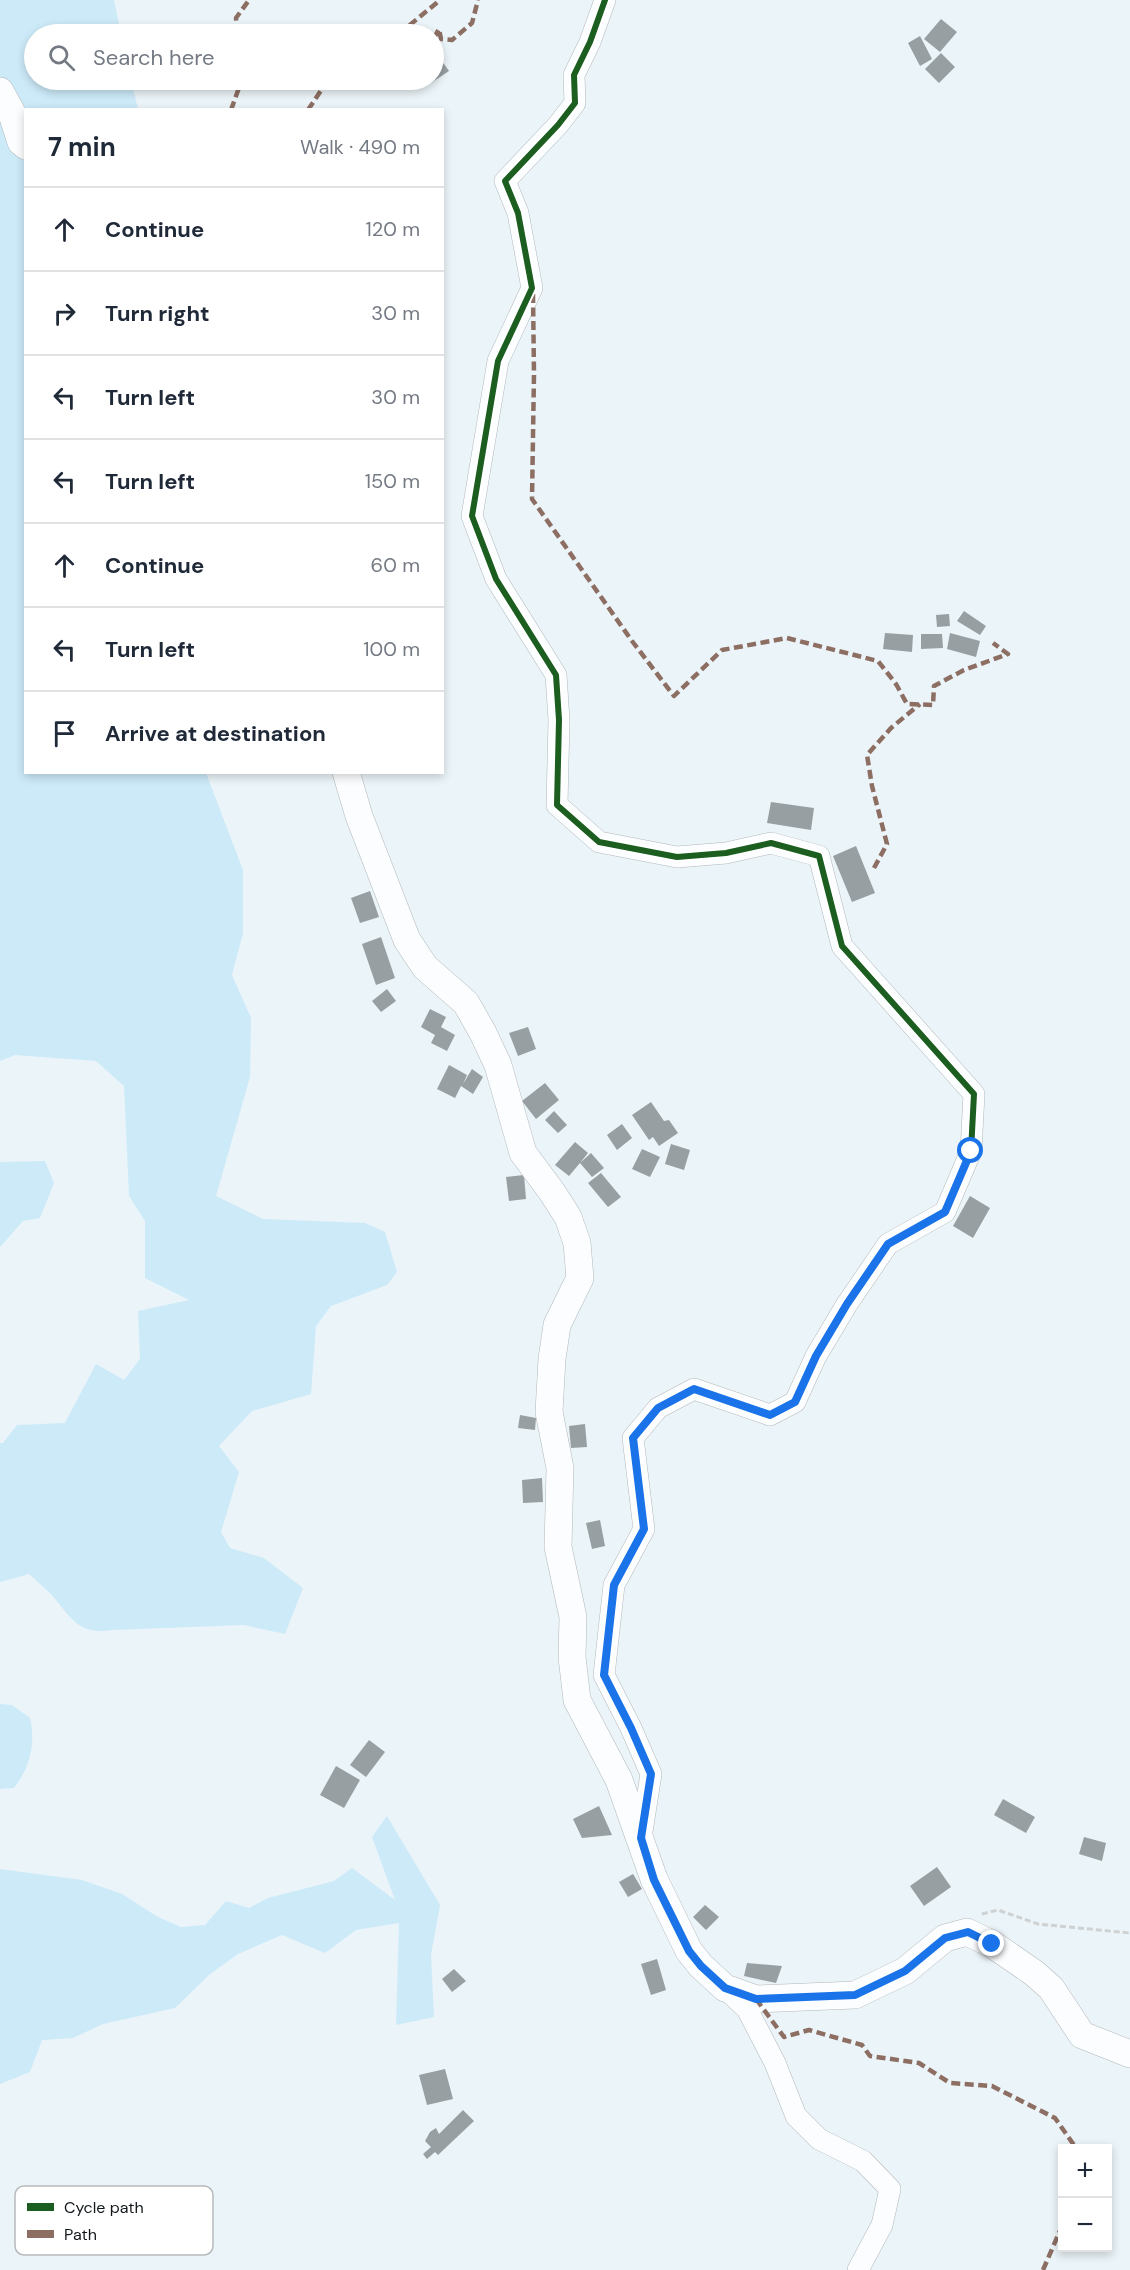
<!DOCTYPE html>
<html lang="en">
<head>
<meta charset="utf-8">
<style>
  body { margin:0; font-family:"DM Sans",sans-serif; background:#f6f6f7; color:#1f2937 }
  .controls { position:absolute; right:18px; bottom:18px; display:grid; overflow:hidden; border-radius:0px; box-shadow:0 3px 9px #0003 }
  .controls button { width:54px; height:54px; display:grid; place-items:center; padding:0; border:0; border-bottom:2px solid #e0e1e3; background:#fff; color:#1f2937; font:30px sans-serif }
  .stop { position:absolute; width:18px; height:18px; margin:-14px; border:4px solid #1a73e8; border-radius:50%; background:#fff }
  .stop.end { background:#1a73e8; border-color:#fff; box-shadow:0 2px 6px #0008 }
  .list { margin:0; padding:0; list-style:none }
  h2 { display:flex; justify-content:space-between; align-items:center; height:78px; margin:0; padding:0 24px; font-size:26px }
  h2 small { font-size:20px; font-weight:400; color:#747a83 }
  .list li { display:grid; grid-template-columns:39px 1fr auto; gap:18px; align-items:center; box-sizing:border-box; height:84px; padding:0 24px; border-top:2px solid #e0e1e3 }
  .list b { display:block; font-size:22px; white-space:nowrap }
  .list em { font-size:20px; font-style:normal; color:#747a83 }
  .icon { flex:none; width:33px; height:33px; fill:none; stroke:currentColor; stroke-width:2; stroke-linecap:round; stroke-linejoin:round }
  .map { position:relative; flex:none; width:1130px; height:2270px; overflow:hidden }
  .search { position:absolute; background:#fff; box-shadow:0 3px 9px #0003; left:24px; top:24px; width:420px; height:66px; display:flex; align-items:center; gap:15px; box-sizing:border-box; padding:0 21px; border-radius:33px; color:#747a83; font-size:22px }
  .panel { position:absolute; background:#fff; box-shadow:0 3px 9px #0003; left:24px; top:108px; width:420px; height:666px; border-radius:0px }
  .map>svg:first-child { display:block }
  .green { fill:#cdeaf9 }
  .building { fill:#989fa2 }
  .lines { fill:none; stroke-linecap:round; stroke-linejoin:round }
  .minor-casing { stroke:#b2b9bc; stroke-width:22 }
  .tertiary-casing { stroke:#b2b9bc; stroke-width:28 }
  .path { stroke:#cfd2d3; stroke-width:3; stroke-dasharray:6 3; stroke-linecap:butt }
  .minor { stroke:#fcfdfe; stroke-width:21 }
  .tertiary { stroke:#fcfdfe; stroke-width:27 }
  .quiet { stroke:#8d6e63; stroke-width:4.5; stroke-dasharray:9 4.5; stroke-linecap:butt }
  .cycleway-casing { stroke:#fff; stroke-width:10 }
  .cycleway { stroke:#1b5e20; stroke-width:6 }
  .route { stroke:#1a73e8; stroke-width:8 }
  .key { fill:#fff; stroke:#b8b9ba; stroke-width:1.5 }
  .key-label { font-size:16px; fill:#11171a }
</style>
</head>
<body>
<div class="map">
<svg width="1130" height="2270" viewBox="0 0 1130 2270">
  <rect width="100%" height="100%" fill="#ebf4f8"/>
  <path class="green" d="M0,0h114l7,34h-87v46h97l7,29 -112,1v662l180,1 37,97v63l-11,42 19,43 -1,59 -34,119 47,23 102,4 20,9 12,40 -10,13 -56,21 -15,20 -5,68 -59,17 -33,35 20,26 -18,60 9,16 34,10 39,30 -18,46 -41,-9 -132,5c-34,6 -42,-14 -61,-36 -7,-7 -15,-13 -22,-20l-29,8v-139h3l14,-18 48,-2 31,-59 28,16 16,-21 -2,-48 51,-11 -44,-22v-57l-16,-25 -5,-110 -28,-25 -81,-6 -15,6z
    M45,1161l9,22 -14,35 -17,3 -23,26v-85z
    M0,1704l12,1 18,13c6,25 0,50 -16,70l-14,1z
    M387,1816l53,89 -9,50 3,62 -38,8 3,-102 -43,7 -31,23 -43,-18 -44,19 -29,21 -34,33 -72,16 -30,14 -31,2 -12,32 -30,12v-215l82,11 40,14 36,23 23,10 24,-2 21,-24 23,7 19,-10 66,-17 18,-13 43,32 -23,-63z"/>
  <path class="building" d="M941,19l16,13 -17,20 -16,-13z
    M920,36l12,23 -12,7 -12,-23z
    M434,50l15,21 -18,12 -3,-3h6z
    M941,53l14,14 -16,16 -14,-14z
    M964,611l22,15 -6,9 -23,-14z
    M949,614l1,12 -13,1 -1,-12z
    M885,633l28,2 -1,17 -29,-3z
    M950,633l30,8 -4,16 -29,-8z
    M921,634h21l1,14 -22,1z
    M771,802l43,6 -3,22 -44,-7z
    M856,846l19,47 -23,9 -19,-46z
    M370,891l9,26 -19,6 -9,-25z
    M381,937l14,41 -19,7 -14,-41z
    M387,989l9,12 -15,11 -9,-11z
    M430,1009l16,8 -5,10 14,8 -8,16 -16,-8 4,-8 -14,-8z
    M528,1027l8,22 -18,7 -9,-23z
    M449,1065l18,10 -4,9 9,-15 11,8 -10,17 -12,-8 -6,12 -18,-9z
    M545,1083l14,17 -23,19 -14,-18z
    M651,1102l13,19 5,-1 9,13 -19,13 -6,-9 -4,3 -17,-25z
    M554,1111l13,14 -9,8 -13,-13z
    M622,1124l10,14 -15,12 -10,-15z
    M575,1142l13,11 -8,10 11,-10 13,15 -12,9 -12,-14 -11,13 -14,-11z
    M671,1144l19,6 -6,20 -19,-6z
    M642,1149l18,8 -10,20 -18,-8z
    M601,1173l20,24 -13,10 -20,-24z
    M524,1175l2,24 -17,2 -3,-24z
    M970,1196l20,12 -17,30 -20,-12z
    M520,1415l16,3 -1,12 -17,-2z
    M585,1424l2,23 -16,1 -2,-22z
    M542,1478l1,24 -20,1 -1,-23z
    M600,1520l5,26 -13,3 -6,-26z
    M369,1740l16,12 -19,25 -16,-12z
    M336,1766l24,14 -16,28 -24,-13z
    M1003,1799l32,18 -9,16 -32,-18z
    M599,1806l13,29 -30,3 -9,-19z
    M1084,1837l22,6 -4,18 -23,-7z
    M937,1867l14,20 -27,19 -14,-20z
    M633,1874l9,15 -14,8 -9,-15z
    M705,1905l14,12 -13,13 -13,-13z
    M657,1959l9,31 -15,5 -10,-31z
    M747,1963l35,3 -6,17 -32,-7z
    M454,1969l12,12 -14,11 -10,-13z
    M445,2069l8,30 -26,6 -8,-30z
    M463,2110l11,11 -36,34 -3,-3 -8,7 -4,-5 8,-7 -6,-6 5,-9 6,-4 3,6z"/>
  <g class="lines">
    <g class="minor-casing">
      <path id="minor" d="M605,0l-15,42 -16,33 1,28 -17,22 -53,56 13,32 14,75 -34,73 -26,155 24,63 60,96 3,45 -2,85 42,37 78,15 49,-4 45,-10 48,13 23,90 132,148 -3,57 -26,61 -57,32 -41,60 -31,52 -21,46 -25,13 -76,-26 -36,19 -25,30 11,91 -30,56 -10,90 27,53 20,46 -10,64
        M729,1992l18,17 28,54 21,53 23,23 44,22 27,28 -8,36 -24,45"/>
    </g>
    <g class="tertiary-casing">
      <path id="tertiary" d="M0,91l11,20 10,31 5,4
        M346,772l13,44 48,124 18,27 41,36 17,30 15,32 25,88 29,39 16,25 9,26 3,35 -23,47 -5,34 -3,53 11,56 -2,79 15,70 -1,40 5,43 42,80 35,99 35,72 12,15 24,22 31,11 99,-4 50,-24 40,-33 22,-6 25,12 42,29 17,15 31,47 48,19"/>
    </g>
    <path class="path" d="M982,1914l16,-4 40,14 92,9"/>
    <use href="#minor" class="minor"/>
    <use href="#tertiary" class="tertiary"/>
    <path class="quiet" d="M237,34l-1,-16 13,-18
      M399,34l41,-34
      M434,38l5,-9 2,10 11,1 20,-17 6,-23
      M231,110l9,-25v-5
      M308,110l20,-30
      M533,294l1,80 -2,125 100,142 42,55 48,-46 65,-12 91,23 18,23 11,20 26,1 1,-19 30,-16 44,-16 -15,-11
      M874,868l13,-24 -15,-58 -5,-31 24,-27 29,-24
      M756,1999l28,38 25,-7 53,15 8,11 49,7 31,20 42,3 63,32 21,30
      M1043,2270l19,-44"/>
    <g class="cycleway-casing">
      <path id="cycleway" d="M605,0l-15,42 -16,33 1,28 -17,22 -53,56 13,32 14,75 -34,73 -26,155 24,63 60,96 3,45 -2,85 42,37 78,15 49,-4 45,-10 48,13 23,90 132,148 -3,57 -26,61 -57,32 -41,60 -31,52 -21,46 -25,13 -76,-26 -36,19 -25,30 11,91 -30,56 -10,90 27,53 20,46 -10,64"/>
    </g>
    <use href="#cycleway" class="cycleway"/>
  </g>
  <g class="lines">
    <path class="route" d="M971,1151l-26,61 -57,32 -41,60 -31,52 -21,46 -25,13 -76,-26 -36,19 -25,30 11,91 -30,56 -10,90 27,53 20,46 -10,64 13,42 35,71 12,15 24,22 31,11 99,-4 50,-24 40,-33 23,-6 24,12"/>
  </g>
  <rect x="15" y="2186" width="198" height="69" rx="9" class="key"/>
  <rect x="27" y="2203" width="27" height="8" fill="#1b5e20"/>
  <rect x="27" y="2230" width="27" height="8" fill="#8d6e63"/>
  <g class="key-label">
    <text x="64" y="2213">Cycle path</text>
    <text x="64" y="2240">Path</text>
  </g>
</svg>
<div class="controls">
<button>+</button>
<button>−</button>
</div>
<div class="stop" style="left:971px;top:1151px"></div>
<div class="stop end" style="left:992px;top:1944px"></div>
<div class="search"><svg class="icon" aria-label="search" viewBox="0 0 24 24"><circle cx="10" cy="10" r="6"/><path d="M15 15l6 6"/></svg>Search here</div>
<section class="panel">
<h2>7 min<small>Walk · 490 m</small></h2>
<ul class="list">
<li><svg class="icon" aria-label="ahead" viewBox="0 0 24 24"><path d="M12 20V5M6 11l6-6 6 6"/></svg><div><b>Continue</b></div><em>120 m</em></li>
<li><svg class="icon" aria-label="right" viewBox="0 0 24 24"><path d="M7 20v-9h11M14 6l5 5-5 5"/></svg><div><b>Turn right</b></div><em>30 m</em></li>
<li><svg class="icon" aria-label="left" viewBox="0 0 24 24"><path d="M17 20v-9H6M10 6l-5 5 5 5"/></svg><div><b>Turn left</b></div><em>30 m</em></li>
<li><svg class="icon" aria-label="left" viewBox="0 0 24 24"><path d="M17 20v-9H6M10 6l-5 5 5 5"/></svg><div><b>Turn left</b></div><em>150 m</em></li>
<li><svg class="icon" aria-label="ahead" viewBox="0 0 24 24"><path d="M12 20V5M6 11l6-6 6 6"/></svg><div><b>Continue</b></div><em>60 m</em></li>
<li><svg class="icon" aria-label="left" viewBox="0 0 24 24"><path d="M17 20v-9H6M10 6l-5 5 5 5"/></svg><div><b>Turn left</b></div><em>100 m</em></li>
<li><svg class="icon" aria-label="arrive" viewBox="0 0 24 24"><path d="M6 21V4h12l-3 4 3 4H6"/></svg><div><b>Arrive at destination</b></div></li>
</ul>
</section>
</div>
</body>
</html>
